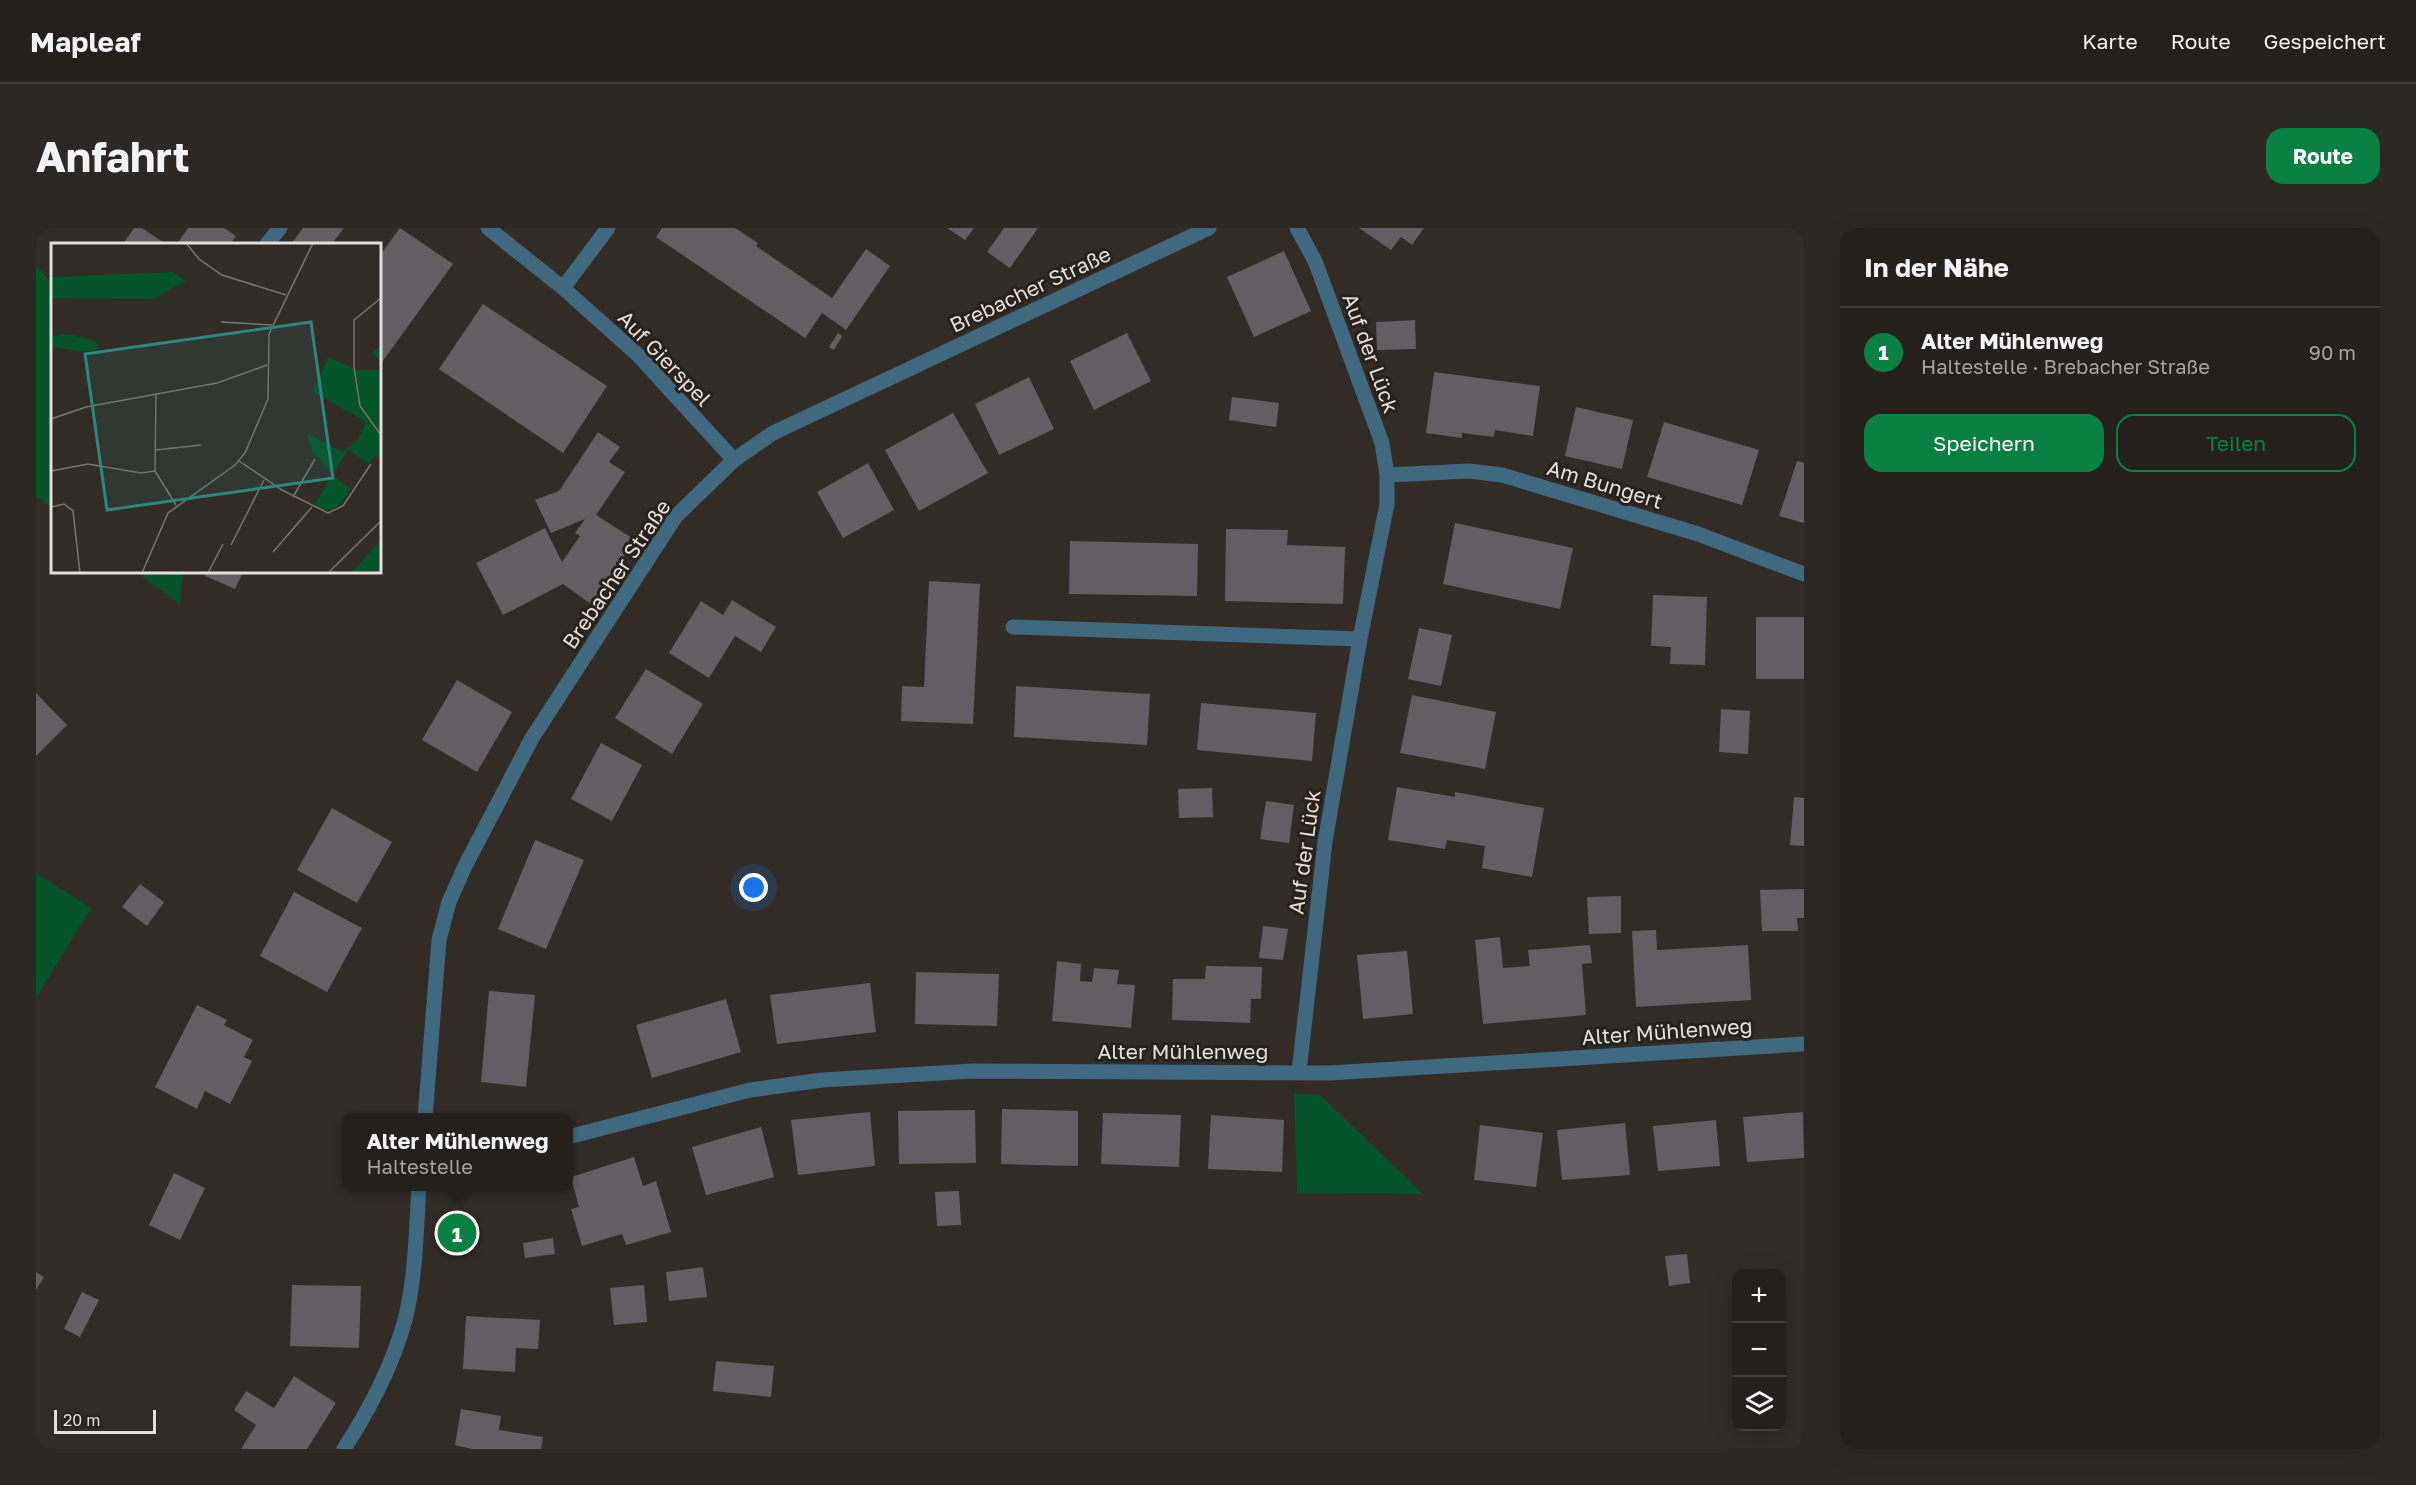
<!DOCTYPE html>
<html lang="de">
<head>
<meta charset="utf-8">
<style>
  body { margin:0; font-family:"Golos Text",sans-serif; background:#2e2825; color:#f1f3f6 }
  .controls { position:absolute; right:18px; bottom:18px; display:grid; overflow:hidden; border-radius:12px; box-shadow:0 6px 24px #0002 }
  .controls button { width:54px; height:54px; display:grid; place-items:center; padding:0; border:0; border-bottom:2px solid #423e3b; background:#26201c; color:#f1f3f6; font:30px sans-serif }
  .scale { position:absolute; left:18px; bottom:15px; width:102px; box-sizing:border-box; padding-left:6px; border:3px solid #e4dfdc; border-top:0; font-size:16px; line-height:21px; white-space:nowrap; color:#e4dfdc; -webkit-text-stroke:4px #28211c; paint-order:stroke }
  .you { position:absolute; left:718px; top:660px; width:21px; height:21px; margin:-15px; border:4px solid #fff; border-radius:50%; background:#1a73e8; box-shadow:0 0 0 9px #1a73e833 }
  .badge { display:grid; place-items:center; width:39px; height:39px; border-radius:50%; background:#0b8043; color:#fff; font-size:20px; font-weight:700 }
  .pin { position:absolute; translate:-50% -50%; border:3px solid #fff; box-shadow:0 2px 6px #0006 }
  .popup { position:absolute; left:306px; top:885px; width:231px; height:78px; box-sizing:border-box; display:grid; place-content:center; border-radius:12px; background:#26201c; filter:drop-shadow(0 2px 4px #0005); font-size:20px; white-space:nowrap; color:#a4a3a3 }
  .popup b { font-size:22px; color:#f1f3f6 }
  .popup::after { content:''; position:absolute; left:50%; top:100%; margin-left:-12px; border:12px solid transparent; border-top-color:#26201c }
  .list { margin:0; padding:0; list-style:none }
  h2 { display:flex; justify-content:space-between; align-items:center; height:78px; margin:0; padding:0 24px; font-size:26px }
  h2 small { font-size:20px; font-weight:400; color:#a4a3a3 }
  .list li { display:grid; grid-template-columns:39px 1fr auto; gap:18px; align-items:center; box-sizing:border-box; height:90px; padding:0 24px; border-top:2px solid #423e3b }
  .list b { display:block; font-size:22px; white-space:nowrap }
  .list p { margin:0; font-size:20px; white-space:nowrap; color:#a4a3a3 }
  .list em { font-size:20px; font-style:normal; color:#a4a3a3 }
  .actions { display:flex; gap:12px; padding:18px 24px }
  .actions a { flex:1; padding:14px 0; border:2px solid #0b8043; border-radius:18px; text-align:center; font-size:21px; color:#0b8043 }
  .actions .main { background:#0b8043; color:#fff }
  .icon { flex:none; width:33px; height:33px; fill:none; stroke:currentColor; stroke-width:2; stroke-linecap:round; stroke-linejoin:round }
  .map { position:relative; flex:none; width:1768px; height:1221px; overflow:hidden; border-radius:18px }
  header { display:flex; align-items:center; gap:36px; box-sizing:border-box; height:84px; padding:0 30px; background:#26201c; border-bottom:2px solid #423e3b }
  header strong { font-size:28px }
  nav { display:flex; gap:33px; margin-inline-start:auto; font-size:21px }
  .intro { display:flex; align-items:center; justify-content:space-between; box-sizing:border-box; height:144px; padding:0 36px }
  h1 { margin:0; font-size:42px }
  .button { padding:15px 27px; border-radius:18px; background:#0b8043; color:#fff; font-size:21px; font-weight:700 }
  main { display:flex; gap:36px; padding:0 36px }
  aside { flex:1; background:#26201c; border-radius:18px; box-shadow:0 6px 24px #0002 }
  .map>svg:first-child { display:block }
  .green { fill:#04532a }
  .building { fill:#635d64 }
  .lines { fill:none; stroke-linecap:round; stroke-linejoin:round }
  .minor { stroke:#40697f; stroke-width:15 }
  .labels { text-anchor:middle; dominant-baseline:central; stroke-width:6; stroke-linejoin:round; paint-order:stroke }
  .street-label { font-size:21px; fill:#e4dfdc; stroke:#28211c }
  .inset-road { fill:none; stroke:#79736f; stroke-width:1.5 }
  .view { fill:#2f867e; fill-opacity:0.15; stroke:#2f867e; stroke-width:3 }
  .inset-edge { fill:none; stroke:#e4dfdc; stroke-width:3 }
</style>
</head>
<body>
<header>
<strong>Mapleaf</strong>
<nav><a>Karte</a><a>Route</a><a>Gespeichert</a></nav>
</header>
<div class="intro"><h1>Anfahrt</h1><a class="button">Route</a></div>
<main>
<div class="map">
<svg width="1768" height="1221" viewBox="0 0 1768 1221">
  <rect width="100%" height="100%" fill="#322b26"/>
  <path class="green" d="M0,37l16,19v224l-16,-12z
    M100,344h47l-3,32z
    M0,645l55,35 -55,90z
    M1258,865l26,2 103,99 -126,-1z"/>
  <path class="building" d="M98,0h8l21,14 -2,2h-38z
    M152,0h36l12,8 -6,8h-53z
    M267,0h41l-12,16h-41z
    M364,0l53,36 -73,101v-110z
    M626,0h73l23,15 -2,3 76,52 34,-49 24,17 -44,64 -24,-17 -17,25 -149,-101z
    M911,0h27l-9,12z
    M968,0h34l-28,40 -23,-16z
    M1323,0h65l-12,17 -11,-8 -10,13z
    M1248,23l27,60 -57,26 -27,-60z
    M447,76l124,82 -44,67 -124,-84z
    M1379,92l1,29 -39,1 -1,-28z
    M802,105l4,3 -8,14 -5,-3z
    M1091,105l24,48 -57,29 -24,-49z
    M1398,144l106,14 -7,50 -38,-6 -1,7 -32,-4v5l-36,-5z
    M993,149l25,52 -55,26 -24,-51z
    M1196,169l47,6 -3,24 -47,-7z
    M1540,179l57,13 -11,49 -57,-13z
    M917,185l35,60 -69,38 -34,-61z
    M1628,194l95,28 -17,55 -95,-28z
    M562,204l22,15 -11,15 16,10 -29,43 39,25 -44,64 -28,-20 -60,31 -27,-52 69,-35 17,34 18,-26 -5,-3 10,-14 -34,14 -16,-33 24,-9z
    M1761,233l7,2v60l-25,-7z
    M832,235l26,47 -51,28 -26,-46z
    M1419,295l118,25 -13,61 -117,-25z
    M1190,301l62,1 -1,15 58,2 -2,57 -118,-3z
    M1034,313l128,3 -1,52 -128,-2z
    M171,344h36l-8,17 -30,-13z
    M893,353l51,3 -7,140 -72,-3 1,-35 22,1z
    M1617,367l54,2 -2,68 -35,-1 1,-17 -20,-1z
    M696,372l44,27 -15,25 -26,-16 -26,42 -40,-25 32,-52 22,14z
    M1720,389h48v62h-48z
    M1383,400l33,7 -11,51 -33,-7z
    M610,441l57,35 -31,50 -57,-36z
    M421,452l55,32 -35,60 -55,-32z
    M980,458l134,8 -3,51 -133,-8z
    M0,465l31,32 -31,31z
    M1376,467l84,17 -11,57 -85,-16z
    M1165,475l115,10 -4,48 -115,-11z
    M1685,481l29,2 -2,43 -29,-2z
    M565,515l41,22 -30,56 -41,-22z
    M1361,559l58,10v-5l89,16 -12,69 -50,-9 3,-22 -38,-6 -2,9 -57,-9z
    M1176,560l1,29 -34,1 -1,-29z
    M1758,569l10,1v48l-14,-1z
    M1230,573l28,4 -5,38 -29,-4z
    M296,580l60,34 -35,61 -60,-33z
    M499,612l49,20 -38,89 -48,-20z
    M104,656l24,18 -17,24 -25,-19z
    M1768,661v29h-7l1,13h-36l-2,-41z
    M258,664l68,36 -35,64 -67,-36z
    M1585,668v37l-32,1 -2,-37z
    M1227,698l25,3 -5,31 -24,-2z
    M1620,702l1,20 91,-5 3,55 -115,7 -4,-76z
    M1464,709l3,31 27,-2 -2,-16 62,-5 2,18 -10,1 4,51 -103,9 -8,-84z
    M1371,723l6,63 -50,5 -6,-64z
    M1021,733l24,3 -1,17 12,1 2,-14 25,2 -2,14 18,1 -4,43 -79,-7z
    M1170,738l56,1 -1,32h-10l-1,24 -78,-3 1,-41h32z
    M880,744l83,2 -2,52 -82,-2z
    M834,755l6,49 -99,12 -7,-49z
    M453,763l46,4 -9,92 -45,-5z
    M690,771l15,53 -89,26 -16,-53z
    M161,777l30,15 -3,5 29,15 -9,17 8,4 -22,43 -25,-13 -8,18 -42,-22z
    M966,881l76,2v55l-77,-2z
    M939,882l1,53 -77,1 -1,-53z
    M834,884l5,54 -77,9 -7,-55z
    M1767,884l1,46 -57,4 -4,-45z
    M1067,885l78,2 -2,52 -78,-3z
    M1175,887l73,5 -2,52 -74,-3z
    M1680,892l4,46 -62,5 -5,-45z
    M1589,895l5,52 -68,5 -5,-50z
    M1444,897l63,8 -7,54 -62,-7z
    M725,899l13,50 -68,18 -14,-48z
    M598,929l9,29 13,-5 15,51 -45,13 -4,-11 -40,12 -11,-37 8,-2 -8,-30z
    M138,945l31,15 -25,52 -31,-15z
    M923,963l2,34 -24,1 -2,-34z
    M517,1010l2,16 -30,4 -2,-15z
    M1651,1026l3,29 -21,3 -4,-30z
    M667,1039l4,30 -38,4 -3,-29z
    M0,1044l8,5 -8,13z
    M256,1057l69,1 -2,62 -69,-2z
    M608,1057l3,37 -33,3 -4,-37z
    M46,1064l17,8 -19,37 -16,-8z
    M430,1088l74,4 -2,29 -22,-1 -1,24 -52,-3z
    M680,1133l58,5 -3,31 -58,-6z
    M258,1148l42,27 -29,46h-66l15,-24 -22,-15 12,-19 28,17z
    M425,1181l40,7 -2,14 44,7 -2,12h-69l-17,-4z"/>
  <g class="lines">
    <path class="minor" d="M452,0l75,60 75,67 96,105
      M1261,0l18,33 67,182 5,32v29l-27,135 -35,203 -26,230
      M231,16l13,-16
      M527,60l45,-60
      M1351,247l82,-4 33,4 196,59 106,40
      M977,399l347,12
      M389,890l14,-178 10,-38 16,-36 67,-128 144,-222 58,-56 39,-27 436,-205
      M532,909l182,-47 72,-10 151,-9 357,2 474,-29
      M308,1221c26,-41 48,-82 61,-129 11,-43 11,-90 14,-134"/>
  </g>
  <g class="labels">
    <g class="street-label">
      <text transform="translate(994 61) rotate(-25)">Brebacher Straße</text>
      <text transform="translate(1335 125) rotate(70)">Auf der Lück</text>
      <text transform="translate(629 130) rotate(46)">Auf Gierspel</text>
      <text transform="translate(1569 256) rotate(17)">Am Bungert</text>
      <text transform="translate(580 346) rotate(-56)">Brebacher Straße</text>
      <text transform="translate(1268 624) rotate(-82)">Auf der Lück</text>
      <text transform="translate(1631 803) rotate(-4)">Alter Mühlenweg</text>
      <text x="1147" y="823">Alter Mühlenweg</text>
    </g>
  </g>
  <g transform="translate(15 15)">
    <rect width="330" height="330" fill="#322b26"/>
    <path d="M122,29l13,9 -33,18 -102,-1v-21zM18,91l26,7 5,8 -17,3 -32,-5v-11zM330,103v112l-6,-2 -6,8 -20,-14 -17,24 -20,-23 -5,-18 35,19 16,-12 8,-18 -53,-30 15,-35 30,13h21v-10l-7,-8zM281,232l19,14 -12,17 -11,5 -14,-5zM330,297v33h-30z" fill="#04532a"/>
    <path class="inset-road" d="M135,0l13,16 23,16 64,20M330,55l-27,22v47l6,39 21,29M170,79l51,3M105,150l-1,78 21,34M0,176l35,-12 131,-24 50,-18M105,207l45,-5M188,218l43,29 46,23 15,-7 28,-42M0,228l37,-7 53,9 14,-2M242,254l22,-38M0,264l13,-3 9,7 7,62M180,302l33,-65M222,309l39,-45M91,330l26,-60 67,-48 10,-12 23,-54 1,-65 44,-91M157,330l15,-29M277,330l53,-52"/>
    <path class="view" d="M260,79l22,156 -226,32 -22,-156z"/>
    <rect width="330" height="330" class="inset-edge"/>
  </g>
</svg>
<div class="controls">
<button>+</button>
<button>−</button>
<button><svg class="icon" aria-label="layers" viewBox="0 0 24 24"><path d="M12 4l9 5-9 5-9-5zM3 14l9 5 9-5"/></svg></button>
</div>
<div class="scale">20 m</div>
<div class="you"></div>
<div class="pin badge" style="left:421px;top:1005px">1</div>
<div class="popup"><b>Alter Mühlenweg</b>Haltestelle</div>
</div>
<aside>
<h2>In der Nähe<small></small></h2>
<ul class="list">
<li><span class="badge">1</span><div><b>Alter Mühlenweg</b><p>Haltestelle · Brebacher Straße</p></div><em>90 m</em></li>
</ul>
<div class="actions"><a class="main">Speichern</a><a>Teilen</a></div>
</aside>
</main>
</body>
</html>
